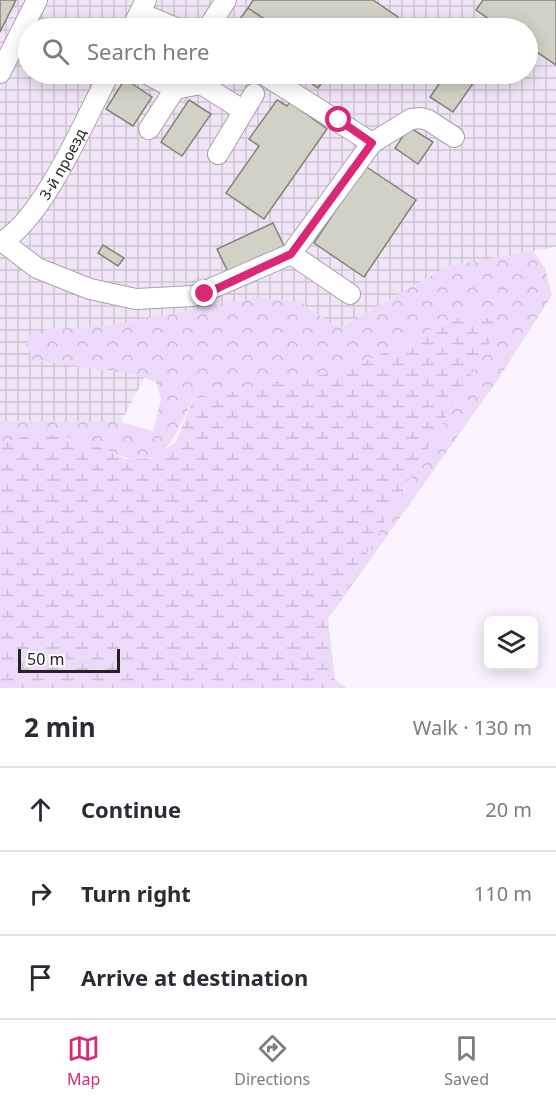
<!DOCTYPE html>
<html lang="en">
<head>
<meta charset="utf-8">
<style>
  body { margin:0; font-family:"Noto Sans",sans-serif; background:#f2f2f3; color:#2b2b33 }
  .controls { position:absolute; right:18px; bottom:18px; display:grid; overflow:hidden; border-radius:9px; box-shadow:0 3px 15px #0003 }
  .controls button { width:54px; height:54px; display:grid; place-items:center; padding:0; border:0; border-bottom:2px solid #e1e1e2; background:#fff; color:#2b2b33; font:30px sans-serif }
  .scale { position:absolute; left:18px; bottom:15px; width:102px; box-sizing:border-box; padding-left:6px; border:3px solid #252226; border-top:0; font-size:16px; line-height:21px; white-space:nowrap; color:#252226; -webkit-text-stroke:4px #fff; paint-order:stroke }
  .stop { position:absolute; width:18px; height:18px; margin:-14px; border:4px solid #db2777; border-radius:50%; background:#fff }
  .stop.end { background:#db2777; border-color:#fff; box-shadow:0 2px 6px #0008 }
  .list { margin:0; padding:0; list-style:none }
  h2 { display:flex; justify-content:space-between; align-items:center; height:78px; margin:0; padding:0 24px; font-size:26px }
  h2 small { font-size:20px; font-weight:400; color:#7c7c81 }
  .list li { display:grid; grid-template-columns:39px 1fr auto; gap:18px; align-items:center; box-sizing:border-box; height:84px; padding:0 24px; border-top:2px solid #e1e1e2 }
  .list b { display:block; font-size:22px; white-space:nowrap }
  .list em { font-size:20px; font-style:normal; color:#7c7c81 }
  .icon { flex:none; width:33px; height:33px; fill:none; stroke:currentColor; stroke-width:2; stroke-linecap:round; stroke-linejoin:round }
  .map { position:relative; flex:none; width:556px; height:688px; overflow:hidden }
  .search { position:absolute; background:#fff; box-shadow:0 3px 15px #0003; left:18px; right:18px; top:18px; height:66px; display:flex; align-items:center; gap:15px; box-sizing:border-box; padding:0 21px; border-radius:33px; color:#7c7c81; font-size:22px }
  .sheet { height:330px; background:#fff }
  nav { display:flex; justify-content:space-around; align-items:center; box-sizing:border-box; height:84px; border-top:2px solid #e1e1e2; background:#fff; font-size:16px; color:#7c7c81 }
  nav a { display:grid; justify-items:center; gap:3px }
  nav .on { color:#db2777 }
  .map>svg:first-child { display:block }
  .industrial { fill:url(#industrial-grid); fill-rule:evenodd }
  .forest { fill:url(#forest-crowns) }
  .wetland { fill:url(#wetland-marsh) }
  .building { fill:#d1d1c5; stroke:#848379; stroke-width:1.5 }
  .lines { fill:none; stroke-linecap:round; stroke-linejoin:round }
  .minor-casing { stroke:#a8a2ac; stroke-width:22 }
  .minor { stroke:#fff; stroke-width:20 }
  .route { stroke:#db2777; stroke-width:8 }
  .labels { text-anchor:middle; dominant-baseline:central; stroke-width:4.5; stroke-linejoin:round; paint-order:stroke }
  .street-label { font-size:15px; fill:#252226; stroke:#fff }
</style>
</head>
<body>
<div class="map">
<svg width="556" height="688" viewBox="0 0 556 688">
  <defs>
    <pattern id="industrial-grid" width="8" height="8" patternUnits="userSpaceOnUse" patternTransform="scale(1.5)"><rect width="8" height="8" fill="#f0e5f6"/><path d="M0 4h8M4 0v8" fill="none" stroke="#cec4d3"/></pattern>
    <pattern id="forest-crowns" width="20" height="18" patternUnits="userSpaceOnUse" patternTransform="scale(1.5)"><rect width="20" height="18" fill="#eddaf9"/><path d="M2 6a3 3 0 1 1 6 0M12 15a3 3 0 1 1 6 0" fill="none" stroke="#cbbbd5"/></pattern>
    <pattern id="wetland-marsh" width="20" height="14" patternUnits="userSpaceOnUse" patternTransform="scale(1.5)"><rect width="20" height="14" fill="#eddaf9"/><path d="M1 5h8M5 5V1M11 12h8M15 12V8" fill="none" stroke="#cbbbd5"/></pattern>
  </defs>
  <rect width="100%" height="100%" fill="#fbf4ff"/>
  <path class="industrial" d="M0,0h556v247l-108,19 -132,75 -137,-28 -58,109 -121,-1zM28,28h500v46h-500z"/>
  <path class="forest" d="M533,251l12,17 7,27 -55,86 -169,238 174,-297 -34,-9 -121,57 -154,29c-21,43 -30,77 -85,52l-2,3 -106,2v-35l121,1 32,9 8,-32 -5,-17 -23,-8 -100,-14 -7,-16 3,-9 21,-7 49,-1 162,-30 40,6 38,25 109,-62z"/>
  <path class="wetland" d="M468,313l34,9 -174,297 7,61 12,8h-347v-245l30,-8h32l30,9 33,15h25l26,-17 17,-43 154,-29z"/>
  <path class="building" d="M0,0h16l-16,32z
    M253,0h120l25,17 -9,11h-111l-30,-20z
    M483,0h73v65l-28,-19v-18h-26l-26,-18z
    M248,8l30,20h-45z
    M298,74h30l-10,14z
    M446,74h16l12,8 -21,30 -23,-15z
    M125,79l27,18 -19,29 -27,-17z
    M189,100l22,14 -29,42 -21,-14z
    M277,100l10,6 3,-4 37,27 -63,90 -38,-26 33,-47 -10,-7z
    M409,127l24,15 -15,22 -23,-16z
    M365,166l51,34 -52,77 -50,-34z
    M273,223l11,23 -56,26 -11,-23z
    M103,245l21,13 -6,8 -20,-13z"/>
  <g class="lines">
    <g class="minor-casing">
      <g id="minor">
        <path d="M140,13l36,15"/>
        <path d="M132,28l14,-28"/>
        <path d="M208,28l18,-28"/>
        <path d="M0,73l37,-73"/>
        <path d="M147,74l28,15"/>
        <path d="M263,74l109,69"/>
        <path d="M149,129l26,-40 26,-5 43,27"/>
        <path d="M218,154l36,-60"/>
        <path d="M3,242l34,26 53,21 46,10 58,-3 97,-42 81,-111 39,-24 9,-1 8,2 26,17"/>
        <path id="s1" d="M0,243c43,-23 85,-124 109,-169"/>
        <path d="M291,254l59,40"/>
      </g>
    </g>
    <use href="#minor" class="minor"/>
  </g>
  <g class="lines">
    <path class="route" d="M205,294l86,-40 81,-111 -33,-23"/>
  </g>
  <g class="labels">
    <g class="street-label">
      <text stroke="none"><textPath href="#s1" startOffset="102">3-й проезд</textPath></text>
    </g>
  </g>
</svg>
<div class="controls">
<button><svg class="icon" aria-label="layers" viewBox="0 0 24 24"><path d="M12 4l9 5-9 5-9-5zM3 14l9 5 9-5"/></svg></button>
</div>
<div class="scale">50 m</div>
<div class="stop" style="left:339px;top:120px"></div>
<div class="stop end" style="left:205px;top:294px"></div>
<div class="search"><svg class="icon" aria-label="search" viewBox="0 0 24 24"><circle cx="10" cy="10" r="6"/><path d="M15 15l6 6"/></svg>Search here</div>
</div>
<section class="sheet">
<h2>2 min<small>Walk · 130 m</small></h2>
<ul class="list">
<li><svg class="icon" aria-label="ahead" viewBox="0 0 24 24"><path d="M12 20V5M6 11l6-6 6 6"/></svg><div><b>Continue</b></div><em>20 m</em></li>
<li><svg class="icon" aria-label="right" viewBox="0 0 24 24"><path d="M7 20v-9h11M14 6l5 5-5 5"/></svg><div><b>Turn right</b></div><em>110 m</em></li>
<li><svg class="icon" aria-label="arrive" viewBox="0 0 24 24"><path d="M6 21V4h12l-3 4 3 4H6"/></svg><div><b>Arrive at destination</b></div></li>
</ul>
</section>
<nav>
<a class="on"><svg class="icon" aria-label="map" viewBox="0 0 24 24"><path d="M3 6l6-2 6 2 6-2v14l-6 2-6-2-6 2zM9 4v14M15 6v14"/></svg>Map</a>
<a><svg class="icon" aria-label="directions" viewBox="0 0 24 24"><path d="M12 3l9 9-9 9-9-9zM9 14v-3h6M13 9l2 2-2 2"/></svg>Directions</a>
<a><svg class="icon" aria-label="saved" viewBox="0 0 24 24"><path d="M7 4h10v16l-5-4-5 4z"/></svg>Saved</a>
</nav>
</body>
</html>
